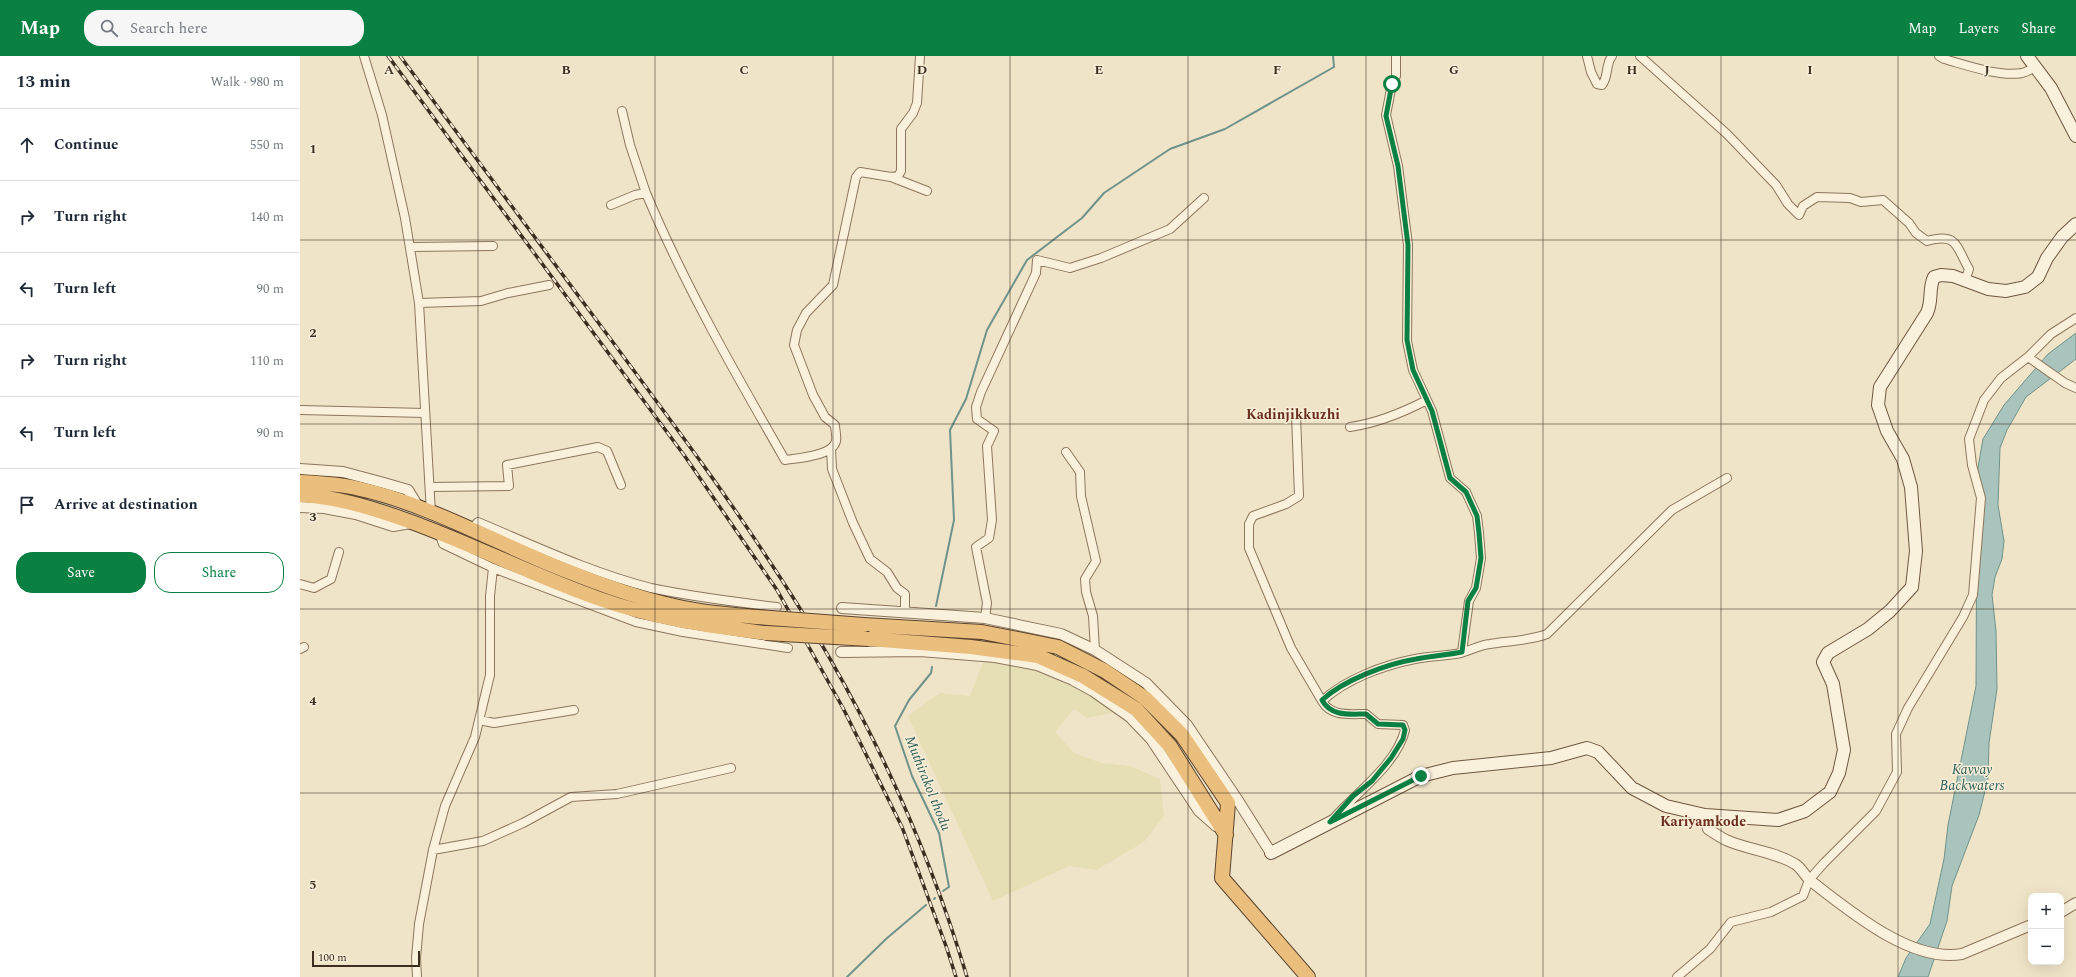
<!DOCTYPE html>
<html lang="en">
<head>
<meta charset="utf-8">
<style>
  body { margin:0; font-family:Spectral,serif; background:#f6f6f7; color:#1f2937 }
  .controls { position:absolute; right:12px; bottom:12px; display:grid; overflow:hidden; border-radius:8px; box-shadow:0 4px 16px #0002 }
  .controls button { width:36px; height:36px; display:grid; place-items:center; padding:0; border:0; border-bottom:1px solid #e0e1e3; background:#fff; color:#1f2937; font:20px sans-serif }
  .scale { position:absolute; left:12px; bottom:10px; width:108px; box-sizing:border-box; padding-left:4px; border:2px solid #3d2e20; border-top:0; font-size:11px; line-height:14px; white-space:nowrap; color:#3d2e20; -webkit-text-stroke:3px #f7eed8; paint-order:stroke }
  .stop { position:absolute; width:12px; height:12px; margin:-9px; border:3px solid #0b8043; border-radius:50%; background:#fff }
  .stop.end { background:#0b8043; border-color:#fff; box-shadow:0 1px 4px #0008 }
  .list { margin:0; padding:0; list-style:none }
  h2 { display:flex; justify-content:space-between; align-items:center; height:52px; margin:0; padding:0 16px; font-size:17px }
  h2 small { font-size:13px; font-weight:400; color:#747a83 }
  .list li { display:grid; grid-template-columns:26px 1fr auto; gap:12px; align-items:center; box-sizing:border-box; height:72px; padding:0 16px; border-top:1px solid #e0e1e3 }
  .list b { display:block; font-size:15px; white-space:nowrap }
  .list em { font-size:13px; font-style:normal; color:#747a83 }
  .actions { display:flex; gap:8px; padding:12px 16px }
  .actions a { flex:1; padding:9px 0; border:1px solid #0b8043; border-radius:16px; text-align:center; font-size:14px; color:#0b8043 }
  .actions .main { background:#0b8043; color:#fff }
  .icon { flex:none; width:22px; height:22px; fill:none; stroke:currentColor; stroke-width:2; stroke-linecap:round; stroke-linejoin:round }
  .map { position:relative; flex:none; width:1776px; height:921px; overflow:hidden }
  header { display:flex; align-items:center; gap:24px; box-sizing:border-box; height:56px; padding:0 20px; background:#0b8043; color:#fff }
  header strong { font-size:19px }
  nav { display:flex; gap:22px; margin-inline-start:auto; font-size:14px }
  .search { width:280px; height:36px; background:#f6f6f7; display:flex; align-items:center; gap:10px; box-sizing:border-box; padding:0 14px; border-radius:16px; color:#747a83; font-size:15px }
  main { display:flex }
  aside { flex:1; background:#fff }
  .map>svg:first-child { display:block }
  .farmland { fill:#e6deb5 }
  .water { fill:#a9c4bc; stroke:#6f938a }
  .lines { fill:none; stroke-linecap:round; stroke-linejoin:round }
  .stream { stroke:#6f938a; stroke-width:2 }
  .minor-casing { stroke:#8d765c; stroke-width:10 }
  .tertiary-casing { stroke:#8d765c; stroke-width:12 }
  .secondary-casing { stroke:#6f573f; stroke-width:14 }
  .trunk-casing { stroke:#5b4430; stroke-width:16 }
  .minor { stroke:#faf1dc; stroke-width:8 }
  .tertiary { stroke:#faf1dc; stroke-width:10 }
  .secondary { stroke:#faf1dc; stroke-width:12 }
  .trunk { stroke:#eabe7c; stroke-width:14 }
  .rail-casing { stroke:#3d2e20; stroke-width:3.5 }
  .rail { stroke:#f7eed8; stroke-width:2; stroke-dasharray:6; stroke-linecap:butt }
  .trunk-bridge-casing { stroke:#5b4430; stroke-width:16; stroke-linecap:butt }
  .trunk-bridge { stroke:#eabe7c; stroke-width:14 }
  .route { stroke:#0b8043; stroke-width:5 }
  .grid { fill:none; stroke:#3d2e20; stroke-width:1; stroke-opacity:0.55 }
  .labels { text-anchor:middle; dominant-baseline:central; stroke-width:3; stroke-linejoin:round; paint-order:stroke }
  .neighbourhood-label { font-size:14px; font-weight:bold; fill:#6b2e1e; stroke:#f7eed8 }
  .water-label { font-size:14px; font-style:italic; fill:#2f5d5a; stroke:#f7eed8 }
  .grid-label { font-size:13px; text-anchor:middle; font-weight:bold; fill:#3d2e20; stroke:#f7eed8; stroke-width:3; stroke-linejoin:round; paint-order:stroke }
</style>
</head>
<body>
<header>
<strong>Map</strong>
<div class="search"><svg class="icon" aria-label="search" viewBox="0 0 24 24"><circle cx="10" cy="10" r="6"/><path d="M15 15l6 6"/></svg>Search here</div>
<nav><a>Map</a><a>Layers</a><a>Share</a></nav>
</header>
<main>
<aside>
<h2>13 min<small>Walk · 980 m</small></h2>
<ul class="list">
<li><svg class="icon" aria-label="ahead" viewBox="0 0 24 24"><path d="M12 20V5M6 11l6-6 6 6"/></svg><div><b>Continue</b></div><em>550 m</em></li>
<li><svg class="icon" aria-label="right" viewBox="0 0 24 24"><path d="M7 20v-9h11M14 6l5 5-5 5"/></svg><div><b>Turn right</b></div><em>140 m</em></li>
<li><svg class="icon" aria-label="left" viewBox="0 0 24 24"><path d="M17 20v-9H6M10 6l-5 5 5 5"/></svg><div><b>Turn left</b></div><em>90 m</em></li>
<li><svg class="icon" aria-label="right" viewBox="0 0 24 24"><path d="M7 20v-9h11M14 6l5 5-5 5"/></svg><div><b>Turn right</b></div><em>110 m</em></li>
<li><svg class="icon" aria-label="left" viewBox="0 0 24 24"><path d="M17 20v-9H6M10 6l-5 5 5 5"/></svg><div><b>Turn left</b></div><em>90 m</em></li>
<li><svg class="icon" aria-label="arrive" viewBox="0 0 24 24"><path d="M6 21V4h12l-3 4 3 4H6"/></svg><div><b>Arrive at destination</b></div></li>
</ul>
<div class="actions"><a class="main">Save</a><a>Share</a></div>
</aside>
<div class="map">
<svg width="1776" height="921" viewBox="0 0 1776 921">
  <rect width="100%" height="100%" fill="#f0e4c8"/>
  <path class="farmland" d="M689,591l51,3 52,10 25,11 17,38 -47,9 -13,-9 -19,23 19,21 27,10 29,3 30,13 4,37 -20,26 -48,28 -27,-4 -76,35 -85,-185 32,-23 30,3z"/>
  <path class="water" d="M1776,277v26l-50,38 -19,33 -7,18 -2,57 6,36 -2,18 -7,18 -3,18 4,36 1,58 -8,54 -1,36 -9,36 -27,71 -5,35 -19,56h-30l8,-19 24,-34 14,-65 4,-34 28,-139 1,-213 6,-34 21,-34 44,-51z"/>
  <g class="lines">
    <path class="stream" d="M636,550l18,-86 -4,-90 16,-31 21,-69 40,-70 55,-42 22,-25 66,-44 55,-20 109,-62 -1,-11
      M632,611l-1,6 -22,27 -14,26 17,50 27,57 10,54 -6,4
      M634,843l1,-1
      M547,921l39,-38 40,-34"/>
    <g class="minor-casing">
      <path id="minor" d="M64,0l18,59 23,103 14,85 12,210
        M1096,0v20l-4,8 -6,31 12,51 10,79 -1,96 6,29 19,41 18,67 16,14 11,24 2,17 2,25 -5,30 -7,13 -7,51
        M1287,0l4,16 6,12 5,1c7,-9 3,-20 10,-29
        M1340,0l87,78 49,51 12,19 11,11 4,-9 14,-9 33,1 11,4 22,-2 26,23 7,10 11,8c31,-9 29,6 42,28l-4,12
        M1639,0l5,3c22,6 55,18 78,14 4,-1 10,-4 14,-6
        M322,55l8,34 16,48
        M591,121l36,14
        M311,149l24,-10 11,-2c39,93 89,180 139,267 13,-2 48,-4 51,-19 1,-5 -1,-12 -1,-16l-10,-8 -12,-22 -19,-50 3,-15 9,-17 27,-28 23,-108 4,-5 31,5 7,-1 3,-5v-42l12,-16 4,-10 3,-47
        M111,191l82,-1
        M119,247l62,-2 27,-8 41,-8
        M1728,301l37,26 11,5
        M0,354l125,3
        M996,359l3,81 -13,8 -33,12 -4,8v24l42,100 31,53
        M1050,371c28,-4 52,-14 77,-27
        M531,393l1,20 21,54 17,36 17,13 10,16 8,6v18
        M766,396l14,20 1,24 15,65 -11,18 1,13 7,24 2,34
        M130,431l79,-1 -2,-21 91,-18 9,4 14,34
        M171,473l7,-7c57,24 114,51 173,66 42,9 84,14 126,19
        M139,476l4,12 50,24 143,54 47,10 105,16
        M0,528l14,4 17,-9 8,-27
        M685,562l2,-15 -11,-56 13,-9 3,-18 -5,-74 7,-15 -17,-12 -1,-12 5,-15 55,-119 1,-13 33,8 31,-10 69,-29 34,-31
        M0,593l4,-2
        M179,664l15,3 80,-13
        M1034,762c22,-25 63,-54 71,-88l-2,-5 -25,-1 -12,-10c-16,0 -35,3 -44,-13 24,-22 62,-36 93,-42 15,-3 31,-3 46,-6 10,-3 19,-8 29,-9 19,-3 38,-3 57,-10l125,-124 55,-32
        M133,794l50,-9 40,-18 48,-26 46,-3 114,-26
        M117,921l-1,-19 3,-34 14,-74 12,-44 30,-69 15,-62v-79l3,-28
        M1377,921l33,-28 21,-27 40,-10 32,-16 6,-16 15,-17 52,-52 21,-39 -1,-38 12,-26 55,-91 10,-22 8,-97 -9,-33 -3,-26 15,-39 17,-22 27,-21 23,-23 25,-16"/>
    </g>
    <g class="tertiary-casing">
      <path id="tertiary" d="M0,413l43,3 41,11 24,7 11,18
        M0,451l24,1 32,6 37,12 18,-3
        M542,552l143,10 76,16 34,16 51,33 41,42 50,74 34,54
        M541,596l79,-1 75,6 42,8 36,15 20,11 37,26 21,22 48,72 17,15
        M1405,759l3,14c6,4 12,8 18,11 22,10 48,11 69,24 7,4 10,13 17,18 38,29 99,81 150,72l69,-29
        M1761,856l15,-9"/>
    </g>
    <g class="secondary-casing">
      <path id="secondary" d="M1727,0l24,32 25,48
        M971,797l150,-77 32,-8 98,-10 36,-10 11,4 34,36 34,18 39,9 73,5 27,-9 25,-19 9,-19 5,-23 -11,-66 -10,-22 5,-9 40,-24 22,-18 22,-24 4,-36 -5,-64 -8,-28 -16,-28 -9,-26 2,-18 47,-74c6,-14 1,-23 7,-36l7,-2 12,1 35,13 18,2 19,-4 13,-10 9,-19 15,-21 14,-13"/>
    </g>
    <g class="trunk-casing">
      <path id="trunk" d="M0,426c20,1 41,2 60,7 64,14 131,51 192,76 47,19 97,38 148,46 18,3 38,4 57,6
        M0,439c36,2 69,12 103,24 66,23 128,56 194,79 55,20 111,28 169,35
        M564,569l118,7 76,15 47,24 40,27 37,37 46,68 -6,75 86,99
        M569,583l102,8 67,9 45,20 53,33 34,37 56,89"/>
    </g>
    <use href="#minor" class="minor"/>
    <use href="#tertiary" class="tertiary"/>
    <use href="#secondary" class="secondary"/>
    <use href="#trunk" class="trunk"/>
    <g class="rail-casing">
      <path id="rail" d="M88,0l296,399 93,135 66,118 59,119 44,119 10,31
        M100,0c71,95 142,190 212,285 53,72 107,143 156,218 86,128 155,271 199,418"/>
    </g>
    <use href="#rail" class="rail"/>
    <g class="trunk-bridge-casing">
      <path id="trunk-bridge" d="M457,561l107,8
        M466,577l103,6"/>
    </g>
    <use href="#trunk-bridge" class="trunk-bridge"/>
  </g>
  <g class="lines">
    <path class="route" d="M1092,28l-6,32 12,50 10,79 -1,95 6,30 19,41 18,67 16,14 11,24 2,17 2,25 -5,30 -8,13 -6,51c-15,3 -31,4 -46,7 -30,5 -72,21 -94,41 9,17 28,14 44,14l12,10 25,1 2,5 -2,9 -12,19 -19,23 -19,15 -23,26 91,-46"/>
  </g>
  <path class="grid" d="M178,0v921M355,0v921M533,0v921M710,0v921M888,0v921M1066,0v921M1243,0v921M1421,0v921M1598,0v921M0,184h1776M0,368h1776M0,553h1776M0,737h1776"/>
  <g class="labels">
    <g class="neighbourhood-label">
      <text x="993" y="358">Kadinjikkuzhi</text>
      <text x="1403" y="765">Kariyamkode</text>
    </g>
    <g class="water-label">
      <text x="1672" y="713">Kavvay<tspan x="1672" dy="16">Backwaters</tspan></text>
      <text transform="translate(628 727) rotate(68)">Muthirakol thodu</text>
    </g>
  </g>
  <g class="grid-label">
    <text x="89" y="18">A</text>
    <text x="266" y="18">B</text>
    <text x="444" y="18">C</text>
    <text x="622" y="18">D</text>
    <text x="799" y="18">E</text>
    <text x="977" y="18">F</text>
    <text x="1154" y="18">G</text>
    <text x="1332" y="18">H</text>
    <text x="1510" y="18">I</text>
    <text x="1687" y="18">J</text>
    <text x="13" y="97">1</text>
    <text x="13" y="281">2</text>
    <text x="13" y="465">3</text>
    <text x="13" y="649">4</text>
    <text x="13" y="833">5</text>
  </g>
</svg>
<div class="controls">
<button>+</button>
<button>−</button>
</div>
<div class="scale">100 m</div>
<div class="stop" style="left:1092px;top:28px"></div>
<div class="stop end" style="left:1121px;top:720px"></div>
</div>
</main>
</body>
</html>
